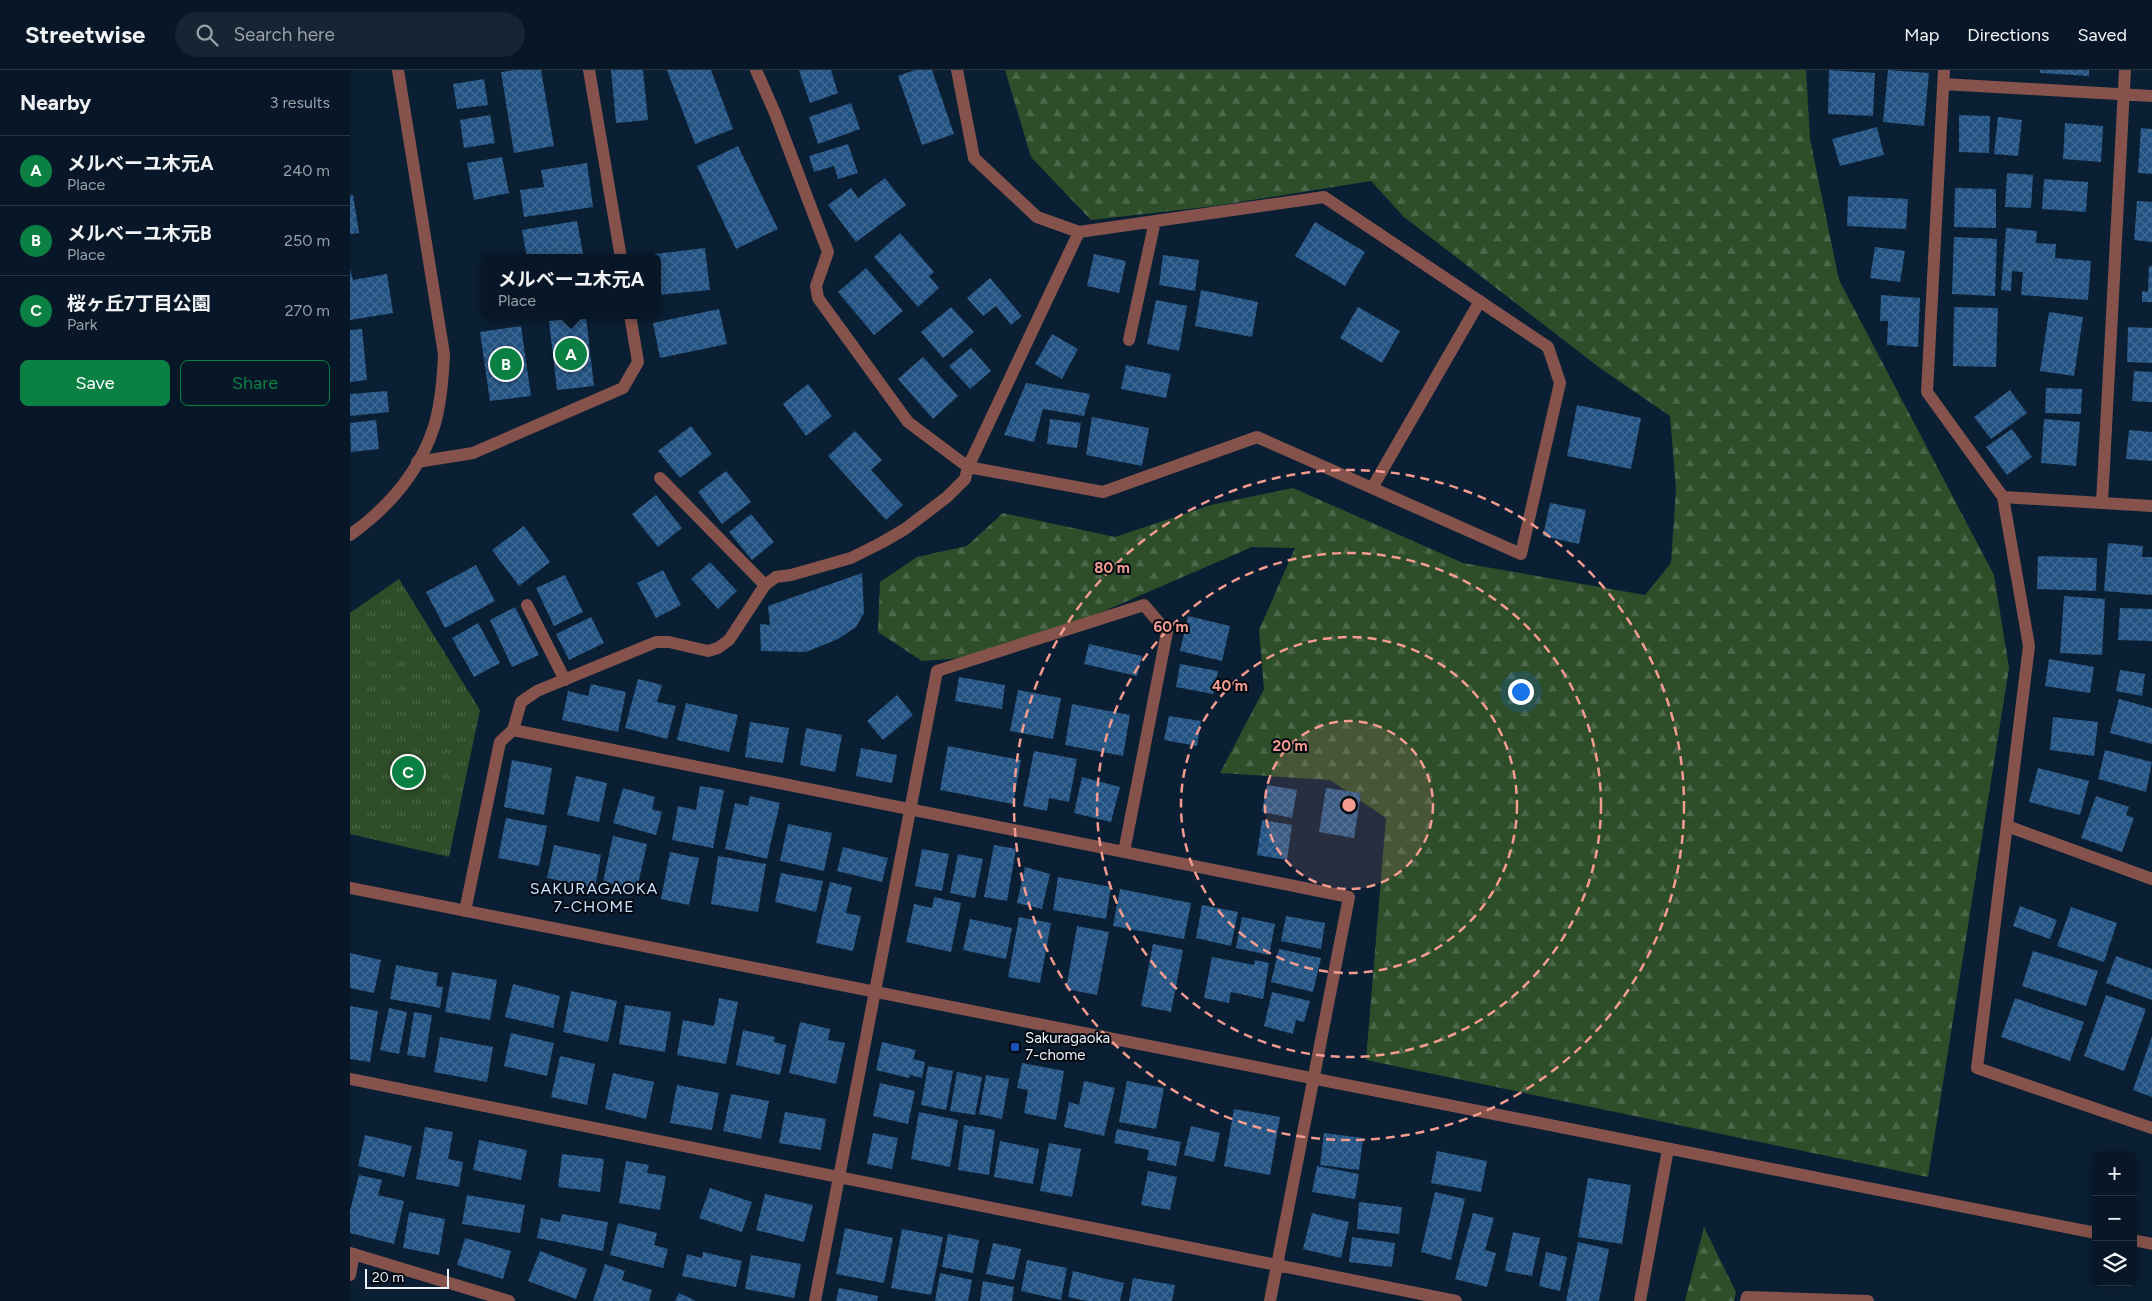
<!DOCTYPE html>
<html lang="en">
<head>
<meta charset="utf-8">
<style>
  body { margin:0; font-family:Figtree,"Noto Sans JP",sans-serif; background:#162433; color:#f1f3f6 }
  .controls { position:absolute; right:15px; bottom:15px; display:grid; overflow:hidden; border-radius:8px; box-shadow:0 5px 20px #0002 }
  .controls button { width:45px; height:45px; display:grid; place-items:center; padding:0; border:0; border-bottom:1px solid #293644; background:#081727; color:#f1f3f6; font:25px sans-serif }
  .scale { position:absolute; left:15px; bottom:12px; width:84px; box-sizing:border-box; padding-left:5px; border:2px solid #ecf3fc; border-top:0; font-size:14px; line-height:18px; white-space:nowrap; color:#ecf3fc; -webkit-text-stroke:4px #030911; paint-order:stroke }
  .you { position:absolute; left:1170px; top:621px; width:18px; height:18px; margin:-12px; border:4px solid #fff; border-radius:50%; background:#1a73e8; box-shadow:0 0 0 8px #1a73e833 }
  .badge { display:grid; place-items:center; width:32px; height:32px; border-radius:50%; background:#0b8043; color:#fff; font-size:16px; font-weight:700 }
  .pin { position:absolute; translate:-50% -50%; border:2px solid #fff; box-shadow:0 1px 5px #0006 }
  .popup { position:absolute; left:131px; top:184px; width:180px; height:65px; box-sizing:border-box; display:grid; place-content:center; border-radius:8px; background:#081727; filter:drop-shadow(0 1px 4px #0005); font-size:16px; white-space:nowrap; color:#989fa7 }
  .popup b { font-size:19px; color:#f1f3f6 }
  .popup::after { content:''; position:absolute; left:50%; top:100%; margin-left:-10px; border:10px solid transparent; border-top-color:#081727 }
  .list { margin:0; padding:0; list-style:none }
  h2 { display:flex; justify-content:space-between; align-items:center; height:65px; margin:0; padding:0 20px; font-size:21px }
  h2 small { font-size:16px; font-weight:400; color:#989fa7 }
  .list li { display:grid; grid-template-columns:32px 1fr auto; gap:15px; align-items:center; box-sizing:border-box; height:70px; padding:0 20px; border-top:1px solid #293644 }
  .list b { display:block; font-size:19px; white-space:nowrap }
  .list p { margin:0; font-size:16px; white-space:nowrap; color:#989fa7 }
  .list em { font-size:16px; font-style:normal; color:#989fa7 }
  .actions { display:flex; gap:10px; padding:15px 20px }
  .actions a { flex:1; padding:11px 0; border:1px solid #0b8043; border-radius:8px; text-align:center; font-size:18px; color:#0b8043 }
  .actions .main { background:#0b8043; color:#fff }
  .icon { flex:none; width:28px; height:28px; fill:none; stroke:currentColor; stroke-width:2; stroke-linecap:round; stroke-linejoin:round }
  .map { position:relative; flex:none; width:1802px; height:1231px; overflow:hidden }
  header { display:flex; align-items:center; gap:30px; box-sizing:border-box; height:70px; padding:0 25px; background:#081727; border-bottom:1px solid #293644 }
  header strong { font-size:24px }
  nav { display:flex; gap:28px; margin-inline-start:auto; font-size:18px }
  .search { width:350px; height:45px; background:#162433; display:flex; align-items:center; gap:12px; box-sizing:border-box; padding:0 18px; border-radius:28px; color:#989fa7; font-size:19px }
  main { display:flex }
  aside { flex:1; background:#081727 }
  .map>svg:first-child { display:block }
  .grass { fill:url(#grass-tufts) }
  .forest { fill:url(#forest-firs) }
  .building { fill:url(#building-cross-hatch) }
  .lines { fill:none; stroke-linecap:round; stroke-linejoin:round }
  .minor { stroke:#85534c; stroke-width:12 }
  .tertiary { stroke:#85534c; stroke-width:12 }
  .ring { fill:none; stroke:#f59c90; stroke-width:2.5; stroke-dasharray:9 6 }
  .transit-dot { fill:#1a4fb4; stroke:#030911; stroke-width:2 }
  .labels { text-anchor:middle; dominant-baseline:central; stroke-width:4; stroke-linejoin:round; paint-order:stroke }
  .poi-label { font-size:15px; fill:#ecf3fc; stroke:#030911; text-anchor:start }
  .neighbourhood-label { font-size:16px; letter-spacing:1px; fill:#c7e1fd; stroke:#030911 }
  .centre { fill:#f59c90; stroke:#030911; stroke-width:2.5 }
  .ring-label { font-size:15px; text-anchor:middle; font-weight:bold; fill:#f59c90; stroke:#030911; stroke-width:4; stroke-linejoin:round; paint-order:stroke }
</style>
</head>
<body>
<header>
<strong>Streetwise</strong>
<div class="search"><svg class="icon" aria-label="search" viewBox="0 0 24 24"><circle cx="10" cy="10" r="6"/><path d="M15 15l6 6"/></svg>Search here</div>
<nav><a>Map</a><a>Directions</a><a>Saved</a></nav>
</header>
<main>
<aside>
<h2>Nearby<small>3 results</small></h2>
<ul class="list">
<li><span class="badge">A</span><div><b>メルベーユ木元A</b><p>Place</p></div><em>240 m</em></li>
<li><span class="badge">B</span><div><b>メルベーユ木元B</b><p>Place</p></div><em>250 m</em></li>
<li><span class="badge">C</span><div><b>桜ヶ丘7丁目公園</b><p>Park</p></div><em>270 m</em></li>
</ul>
<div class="actions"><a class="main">Save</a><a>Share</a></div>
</aside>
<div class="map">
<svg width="1802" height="1231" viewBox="0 0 1802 1231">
  <defs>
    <pattern id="grass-tufts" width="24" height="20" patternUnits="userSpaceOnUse" patternTransform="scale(1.25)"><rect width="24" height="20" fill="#2e4d29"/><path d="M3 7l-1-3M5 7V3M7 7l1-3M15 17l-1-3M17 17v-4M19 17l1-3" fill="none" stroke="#4c6749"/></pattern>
    <pattern id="forest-firs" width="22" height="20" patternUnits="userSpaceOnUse" patternTransform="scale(1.25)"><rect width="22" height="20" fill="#2e4d29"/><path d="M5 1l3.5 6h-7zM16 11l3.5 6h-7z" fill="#4c6749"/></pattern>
    <pattern id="building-cross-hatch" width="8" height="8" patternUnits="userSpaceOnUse" patternTransform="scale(1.25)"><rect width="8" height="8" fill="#225281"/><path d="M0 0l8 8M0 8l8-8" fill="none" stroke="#426b94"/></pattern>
  </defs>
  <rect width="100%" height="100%" fill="#0a1f34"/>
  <path class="grass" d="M49,509l81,131 -31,147 -99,-23v-221z"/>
  <path class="forest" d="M655,0h801l4,69 29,141 155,295 15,93 -81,509 -562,-117 20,-242 -56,-38 -110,-7 44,-84 -5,-59 36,-82 -43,-1 -249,108 -81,6 -44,-29 2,-50 37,-25 50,-11 36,-33 112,24 96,-32 82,-17 170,75 182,32 26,-32 5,-74 -6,-73 -70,-48 -196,-151 -33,-36 -156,25 -124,14 -60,-63z
    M1354,1157l32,65 -2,9h-49z"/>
  <path class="building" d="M165,0h26l13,76 -40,7 -13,-81z
    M261,0h32l5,50 -32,3z
    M317,0h44l22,59 -38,15z
    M452,0h29l7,23 -28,10 -11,-32z
    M565,0h17l22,64 -32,11 -24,-69z
    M1479,0l46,3 -2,43 -45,-2z
    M1538,0l41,3 -5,53 -41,-4z
    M1690,0h49v6l-49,-3z
    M134,9l4,26 -31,4 -4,-25z
    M501,33l9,26 -42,15 -9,-27z
    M140,45l5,28 -31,5 -4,-28z
    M1609,45l31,1 -1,37 -30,-1z
    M1648,47l24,3 -4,36 -24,-2z
    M1715,53l38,3 -2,36 -38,-3z
    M1527,57l7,28 -44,11 -8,-27z
    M1791,58l11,1v45l-14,-1z
    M498,74l10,29 -20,6 -4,-13 -20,6 -5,-16z
    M388,76l40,83 -42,20 -39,-83z
    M152,87l7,36 -35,7 -7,-37z
    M237,93l6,44 -69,10 -4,-27 24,-3 -3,-17z
    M1657,103l26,2 -2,33 -26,-1z
    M535,108l21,27 -50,37 -28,-37 23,-17 7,10z
    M1694,109l44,3 -2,30 -44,-3z
    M1605,118l41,1v39l-42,-1z
    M0,125h3l6,38 -9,1z
    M1498,126l60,3 -2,30 -59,-3z
    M1787,131l15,1v40l-18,-2z
    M227,151l6,33 -23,4h-33l-5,-28z
    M965,152l50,30 -20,34 -50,-30z
    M1656,158l31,3 -1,12 20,1 -1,14 36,3 -3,39 -67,-5 2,-23 -11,-1 -1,20 -10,-1z
    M550,163l34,39 -5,4 10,12 -21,19 -44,-50z
    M1604,167l43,2 -2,57 -43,-2z
    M1525,177l30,4 -5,31 -30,-4z
    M355,178l5,42 -53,5v-37h-10v-3z
    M744,184l32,7 -7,32 -32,-7z
    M813,185l36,5 -4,31 -36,-6z
    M1799,196h3v36h-10v-11l6,1z
    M516,198l37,43 -29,24 -36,-43z
    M0,199l3,11 34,-6 6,39 -43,7z
    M640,208l32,38 -11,9 -15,-19 -13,10 -16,-18z
    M851,220l57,12 -6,35 -57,-11z
    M1531,225l39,3 -2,49 -31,-2 1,-24h-8z
    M806,230l31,6 -8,45 -32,-7z
    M601,237l23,25 -31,26 -22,-26z
    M1008,237l42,24 -18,32 -42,-25z
    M1604,237l44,1 -2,59 -43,-1z
    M369,239l8,35 -67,14 -7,-35z
    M1699,242l34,5 -9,59 -34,-5z
    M236,247l8,69 -37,4 -8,-69z
    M171,256l10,70 -41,5 -10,-69z
    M1778,257l24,1v35l-25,-1z
    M12,259l5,51 -17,2v-52z
    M702,264l26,15 -16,30 -27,-15z
    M621,278l20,23 -21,18 -21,-23z
    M573,287l35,39 -25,23 -35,-40z
    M776,295l45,9 -5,24 -45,-9z
    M1784,301l18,1v30l-20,-1z
    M676,313l64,11 -6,22 -41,-7 -9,33 -30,-7z
    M458,314l24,32 -26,20 -23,-32z
    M1696,318l36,1 -1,25 -36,-1z
    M1660,320l17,23 -36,26 -17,-22z
    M37,321l2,21 -39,4v-22z
    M1227,335l64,13 -10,51 -64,-13z
    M742,347l57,11 -7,38 -56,-11z
    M700,349l31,4 -4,25 -30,-4z
    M1694,349l36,3 -4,44 -35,-3z
    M26,350l3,29 -28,3 -1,-29z
    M341,356l21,28 -32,24 -22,-27z
    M1662,359l20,28 -25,18 -21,-28z
    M1779,360l23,2v29l-26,-2z
    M505,361l27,29 -11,10 32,35 -17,15 -58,-64z
    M376,401l25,31 -29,22 -24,-32z
    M306,425l26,33 -24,19 -26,-33z
    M1200,433l36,7 -7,34 -36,-8z
    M401,444l23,28 -22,18 -23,-28z
    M174,456l26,36 -31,24 -27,-36z
    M1758,473l35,3 -1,11h10v38l-48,-4z
    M1688,486l59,2 -1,33 -59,-2z
    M360,492l27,29 -19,18 -27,-30z
    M126,495l19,36 -50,27 -19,-36z
    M313,500l18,35 -25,13 -19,-35z
    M512,503l2,40 -8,14 -18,12 -32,13 -45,-1 -1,-27 10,1 -2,-19z
    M215,505l18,37 -29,14 -18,-38z
    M1714,526l41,3 -3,56 -42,-2z
    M165,537l24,48 -27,12 -22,-47z
    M1770,538l32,1v32l-34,-1z
    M838,546l42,10 -8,35 -42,-10z
    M241,547l13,26 -35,17 -13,-26z
    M128,553l22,40 -26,14 -22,-39z
    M739,574l53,12 -5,20 -53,-12z
    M1699,589l45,8 -4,26 -45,-7z
    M830,594l38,7 -5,23 -37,-7z
    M1770,600l25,4 -3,22 -26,-5z
    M609,607l46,8 -3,24 -47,-8z
    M288,609l24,6 -5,17 19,4 -9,33 -42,-11z
    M241,614l35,8 -8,40 -56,-12 6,-29 20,5z
    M668,620l43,8 -8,41 -43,-8z
    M547,625l16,20 -30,25 -16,-19z
    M1769,629l33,9v36l-42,-11z
    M336,633l52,12 -9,37 -52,-12z
    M722,634l58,11 -7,41 -58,-11z
    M819,646l32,5 -4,25 -33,-6z
    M1703,647l45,5 -4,34 -44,-6z
    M400,652l39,6 -6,35 -38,-6z
    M456,658l36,7 -7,37 -35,-7z
    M598,676l73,14 -8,44 -73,-14z
    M511,678l36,7 -5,28 -36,-7z
    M1755,680l47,12 -6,30 -48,-13z
    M684,681l43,8 -8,43 -20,-4 -2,13 -24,-5z
    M162,690l40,8 -8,47 -40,-8z
    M1688,698l51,13 -9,34 -51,-13z
    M226,706l31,7 -8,39 -32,-7z
    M732,707l38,10 -9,35 -37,-9z
    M917,715l30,5 -5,28 -30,-6z
    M350,716l24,4 -11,58 -41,-8 6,-34 18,4z
    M273,718l32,9 -3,12 10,3 -6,23 -43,-12z
    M976,718l35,5 -7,45 -35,-6z
    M400,726l30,7 -13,56 -42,-10 10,-46 13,3z
    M1746,726l33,11 -3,8 8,3 -12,34 -41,-14z
    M156,748l41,8 -8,40 -41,-8z
    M912,750l30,5 -5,35 -30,-5z
    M438,754l44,9 -8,38 -44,-10z
    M263,766l34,8 -10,45 -34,-7z
    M204,775l47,10 -6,33 -48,-10z
    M644,775l22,4 -9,52 -23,-4z
    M493,777l45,11 -6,24 -45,-11z
    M572,779l27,5 -7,37 -27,-5z
    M320,782l29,6 -10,47 -28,-6z
    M608,784l25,5 -8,39 -25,-5z
    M368,786l48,8 -8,48 -47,-8z
    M675,797l25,7 -8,35 -25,-6z
    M431,803l42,8 -7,31 -41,-10z
    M708,807l53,10 -5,32 -53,-9z
    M480,812l22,5 -6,26 15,3 -8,35 -37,-8z
    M770,819l71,14 -7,36 -71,-13z
    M584,827l27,6 -10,49 -45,-10 8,-38 18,4z
    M852,835l36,7 -7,34 -35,-8z
    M1670,836l37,14 -7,19 -37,-13z
    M1721,837l46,16 -13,39 -47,-16z
    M936,846l39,7 -4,26 -40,-8z
    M669,847l32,6 -11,60 -32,-6z
    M892,847l33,7 -6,31 -33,-7z
    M620,849l42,9 -6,31 -43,-9z
    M727,856l32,6 -12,63 -31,-6z
    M803,874l30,6 -12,62 -30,-6z
    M929,879l42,9 -8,34 -42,-10z
    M1683,881l65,20 -12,35 -64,-20z
    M0,883l31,7 -7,33 -24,-5z
    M1766,886l36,13v31l-46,-17z
    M862,887l42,8 1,-5 14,3 -6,36 -32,-7 -2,11 -25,-5z
    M46,895l42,8 -2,13 7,1 -3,21 -50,-9z
    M102,902l45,8 -7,40 -45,-8z
    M163,914l47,12 -7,32 -48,-11z
    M221,921l46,10 -9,41 -45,-10z
    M922,922l38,9 -6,21 -8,-2 -3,14 -29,-8z
    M1756,925l40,14 -22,62 -40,-15z
    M369,928l19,4 -12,62 -49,-9 6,-35 31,6z
    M1665,928l69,24 -14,39 -69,-24z
    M275,935l46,7 -6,40 -46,-8z
    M0,936l28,5 -8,51 -20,-3z
    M39,938l18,4 -8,42 -19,-4z
    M64,942l18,3 -7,43 -18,-3z
    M450,952l30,7 -2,11 17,3 -9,41 -47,-11z
    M393,960l32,7 -1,5 12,3 -6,30 -44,-10z
    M161,963l43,10 -7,33 -43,-10z
    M1802,966v61l-19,-7z
    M90,967l53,10 -6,35 -53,-10z
    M532,972l34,8 -3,9 12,3 -3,16 -12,-3 -1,3 -33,-8z
    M210,986l35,8 -8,41 -36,-8z
    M672,993l42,8 -8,49 -32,-7 4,-23 -11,-2z
    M578,996l25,5 -7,39 -25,-5z
    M607,1002l25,5 -7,38 -25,-4z
    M263,1003l41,9 -8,37 -41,-10z
    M636,1005l23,4 -7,40 -23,-5z
    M734,1011l31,7 -11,48 -40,-9 5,-25 10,3z
    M777,1011l37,7 -8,41 -37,-7z
    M530,1013l35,8 -7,33 -35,-8z
    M327,1015l42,8 -7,37 -42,-7z
    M381,1024l38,7 -8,38 -38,-8z
    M884,1039l46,8 -10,58 -46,-9z
    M435,1042l41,7 -5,31 -42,-7z
    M569,1042l39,8 -8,47 -39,-8z
    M614,1055l31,5 -6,45 -31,-5z
    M841,1056l29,7 -6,29 -30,-7z
    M75,1057l28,5 -5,27 15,3 -4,25 -43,-8z
    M767,1059l64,13 -5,24 -29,-6 2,-10 -35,-7z
    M523,1063l25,5 -6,31 -25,-5z
    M974,1063l39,5 -4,32 -39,-5z
    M15,1065l47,11 -8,31 -46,-11z
    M129,1070l48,10 -6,30 -48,-10z
    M650,1071l39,8 -6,35 -39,-7z
    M699,1073l32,6 -9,48 -32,-6z
    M1087,1081l50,10 -6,31 -50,-9z
    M212,1084l42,5 -4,33 -42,-5z
    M276,1091l23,4 -2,8 19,3 -6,34 -41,-7z
    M967,1096l42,8 -4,25 -43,-7z
    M798,1101l29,6 -7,33 -29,-5z
    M9,1105l23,5 -4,15 26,6 -10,43 -44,-11v-22z
    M1238,1108l43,7 -9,59 -44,-7z
    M360,1118l42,14 -10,30 -43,-14z
    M1085,1122l30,7 -14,61 -30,-8z
    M415,1124l48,11 -9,37 -48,-12z
    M117,1125l58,10 -5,28 -58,-9z
    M1009,1132l43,5 -3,27 -42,-5z
    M59,1142l36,7 -6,36 -36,-7z
    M962,1143l37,9 -8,36 -38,-9z
    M1123,1143l21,5 -9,32 11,3 -9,34 -32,-8z
    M212,1144l46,8 -5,29 -66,-13 4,-20 19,4z
    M268,1153l39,10 -3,12 14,4 -5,19 -53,-13z
    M495,1158l48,10 -9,45 -48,-9z
    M552,1159l41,8 -12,58 -40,-7z
    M1163,1162l27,6 -8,38 -27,-5z
    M598,1164l31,6 -6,33 -31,-6z
    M1002,1167l43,6 -3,24 -43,-5z
    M115,1168l46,13 -8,28 -46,-14z
    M1228,1172l31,7 -10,52h-33z
    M643,1173l28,6 -7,31 -28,-6z
    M190,1181l47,18 -11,30 -48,-18z
    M353,1182l39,9 -6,26 -54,-11 5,-22 15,4z
    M1196,1182l21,5 -7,34 -21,-5z
    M401,1185l50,9 -7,34 -49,-9z
    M677,1190l40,8 -6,32 -40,-9z
    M255,1194l20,7 -3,9 30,10 -3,11h-56z
    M723,1201l51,12 -4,18h-34l-18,-4z
    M590,1203l32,7 -4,21h-33z
    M783,1208l42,7 -3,16h-43z
    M633,1211l31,6 -2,14h-32z
    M489,1218l39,8 -1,5h-41z
    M329,1223l17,8h-21z"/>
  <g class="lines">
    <path class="minor" d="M239,0l32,188
      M406,0l19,43 53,139 -12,34 2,12 90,124 60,45 135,25 154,-55 264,117 39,-171 -12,-36 -224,-150 -245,35 -42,-15 -63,-59 -17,-88
      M1594,0l-17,322 76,105 26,149 -52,422 175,60
      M1593,14l209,12
      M779,270l26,-119
      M67,392l56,-9 150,-65 15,-26 -8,-47
      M310,408l105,107
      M1022,418l108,-187
      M1653,427l149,9
      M1752,433l23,-433
      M177,535l38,75
      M163,660l8,-28 16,-11 119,-49h13l39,9 10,-3 11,-8 36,-55 11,-8 15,-2 60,-17 30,-15 24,-14 42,-32 18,-18 3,-12 111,-235
      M1657,756l145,53
      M115,841l35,-169 13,-12 836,167 -79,404
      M0,1009l1106,222
      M0,1183l159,48
      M0,1205l4,-21
      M465,1231l122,-630 207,-66 23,27 -43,220
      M1290,1231l28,-152
      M1396,1231l1,-4 121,4"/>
    <path class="tertiary" d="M0,465c38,-27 69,-63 84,-108 7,-23 9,-49 10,-73l-46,-284
      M0,818l1746,345
      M1783,1170l19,4"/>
  </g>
  <circle cx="999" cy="735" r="84" fill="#f59c90" fill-opacity=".12"/>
  <g class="ring">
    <circle cx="999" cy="735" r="84"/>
    <circle cx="999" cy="735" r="168"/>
    <circle cx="999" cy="735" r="252"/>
    <circle cx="999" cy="735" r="335"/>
  </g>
  <rect class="transit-dot" x="660" y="972" width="10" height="10" rx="2.5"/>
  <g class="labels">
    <g class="poi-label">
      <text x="675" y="968">Sakuragaoka<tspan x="675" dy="17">7-chome</tspan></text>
    </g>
    <g class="neighbourhood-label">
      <text x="244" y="818">SAKURAGAOKA<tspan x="244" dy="18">7-CHOME</tspan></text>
    </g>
  </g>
  <circle cx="999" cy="735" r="8" class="centre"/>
  <g class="ring-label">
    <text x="762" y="503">80 m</text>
    <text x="821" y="562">60 m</text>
    <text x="880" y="621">40 m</text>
    <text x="940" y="681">20 m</text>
  </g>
</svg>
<div class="controls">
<button>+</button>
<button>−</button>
<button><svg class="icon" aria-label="layers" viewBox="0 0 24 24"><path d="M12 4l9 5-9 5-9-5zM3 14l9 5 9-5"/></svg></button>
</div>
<div class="scale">20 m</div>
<div class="you"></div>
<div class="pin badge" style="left:221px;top:284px">A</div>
<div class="popup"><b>メルベーユ木元A</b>Place</div>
<div class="pin badge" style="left:156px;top:294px">B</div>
<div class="pin badge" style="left:58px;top:702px">C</div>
</div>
</main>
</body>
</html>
